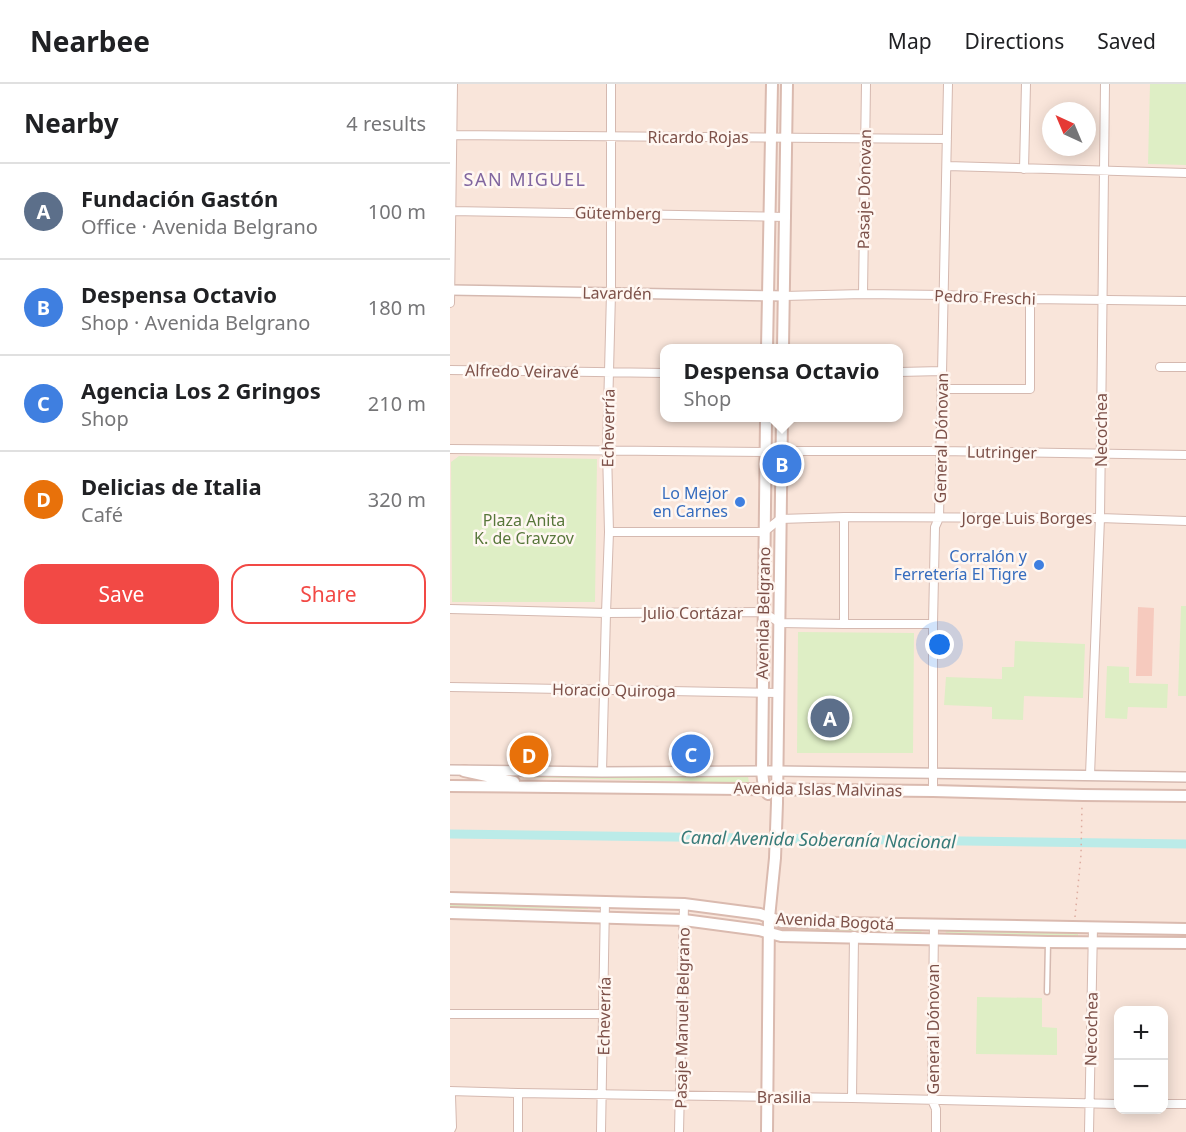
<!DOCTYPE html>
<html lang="en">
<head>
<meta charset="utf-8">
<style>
  body { margin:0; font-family:"Noto Sans",sans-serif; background:#f6f6f6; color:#202124 }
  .controls { position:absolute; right:18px; bottom:18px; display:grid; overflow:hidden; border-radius:12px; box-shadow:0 3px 15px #0003 }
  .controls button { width:54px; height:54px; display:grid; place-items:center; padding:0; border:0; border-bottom:2px solid #e0e0e0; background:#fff; color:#202124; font:30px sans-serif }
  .compass { position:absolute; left:592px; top:18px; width:54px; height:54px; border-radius:50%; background:#fff; box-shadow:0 3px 15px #0003; rotate:316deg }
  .you { position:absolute; left:490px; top:561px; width:21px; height:21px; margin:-15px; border:4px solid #fff; border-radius:50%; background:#1a73e8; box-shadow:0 0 0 9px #1a73e833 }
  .badge { display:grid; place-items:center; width:39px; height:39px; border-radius:50%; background:#f24945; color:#fff; font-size:20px; font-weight:700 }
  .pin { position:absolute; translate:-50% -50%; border:3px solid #fff; box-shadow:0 2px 6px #0006 }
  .popup { position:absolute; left:210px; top:260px; width:243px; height:78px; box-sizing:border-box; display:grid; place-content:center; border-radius:12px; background:#fff; filter:drop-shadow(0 2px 4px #0005); font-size:20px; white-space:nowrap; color:#757577 }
  .popup b { font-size:22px; color:#202124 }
  .popup::after { content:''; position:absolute; left:50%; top:100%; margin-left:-12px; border:12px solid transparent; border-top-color:#fff }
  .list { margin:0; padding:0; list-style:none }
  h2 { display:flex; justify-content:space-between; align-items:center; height:78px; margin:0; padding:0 24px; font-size:26px }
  h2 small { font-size:20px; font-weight:400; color:#757577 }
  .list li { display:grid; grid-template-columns:39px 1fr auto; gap:18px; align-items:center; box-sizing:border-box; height:96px; padding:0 24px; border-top:2px solid #e0e0e0 }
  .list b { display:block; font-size:22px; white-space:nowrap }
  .list p { margin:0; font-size:20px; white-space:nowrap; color:#757577 }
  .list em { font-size:20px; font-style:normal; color:#757577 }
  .actions { display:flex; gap:12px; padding:18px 24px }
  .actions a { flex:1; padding:14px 0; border:2px solid #f24945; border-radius:18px; text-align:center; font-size:21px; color:#f24945 }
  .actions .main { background:#f24945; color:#fff }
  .map { position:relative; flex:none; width:736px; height:1048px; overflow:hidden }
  header { display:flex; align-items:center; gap:36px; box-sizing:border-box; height:84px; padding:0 30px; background:#fff; border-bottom:2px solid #e0e0e0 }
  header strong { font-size:28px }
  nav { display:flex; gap:33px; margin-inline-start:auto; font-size:21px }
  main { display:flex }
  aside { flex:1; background:#fff }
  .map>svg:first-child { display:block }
  .residential { fill:#f9e5da; fill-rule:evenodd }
  .green { fill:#deeec5 }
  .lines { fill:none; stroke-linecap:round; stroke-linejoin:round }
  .canal { stroke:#bbebe8; stroke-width:9 }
  .building { fill:#f6cabe }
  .service-casing { stroke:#d5b9b0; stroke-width:7 }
  .minor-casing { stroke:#d5b9b0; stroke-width:10 }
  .tertiary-casing { stroke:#d5b9b0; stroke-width:12 }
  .secondary-casing { stroke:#dabaaf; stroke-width:14 }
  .path { stroke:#ddaca0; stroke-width:1.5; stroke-dasharray:1.5 4.5; stroke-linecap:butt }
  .service { stroke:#fff; stroke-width:4 }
  .minor { stroke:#fff; stroke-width:8 }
  .tertiary { stroke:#fff; stroke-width:9 }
  .secondary { stroke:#fff; stroke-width:10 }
  .shop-dot { fill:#3f7fe0; stroke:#fff7f2; stroke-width:2 }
  .labels { text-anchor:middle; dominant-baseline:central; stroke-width:5; stroke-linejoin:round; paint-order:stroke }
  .street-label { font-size:16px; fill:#7d5149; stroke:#fff7f2 }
  .shop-label { font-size:16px; fill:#366cbe; stroke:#fff7f2; text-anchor:end }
  .park-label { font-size:16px; fill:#58773b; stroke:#fff7f2 }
  .neighbourhood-label { font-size:18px; letter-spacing:1.5px; fill:#81669f; stroke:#fff7f2 }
  .water-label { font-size:18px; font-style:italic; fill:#387b79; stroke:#fff7f2 }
</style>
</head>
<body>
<header>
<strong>Nearbee</strong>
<nav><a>Map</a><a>Directions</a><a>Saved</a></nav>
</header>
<main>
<aside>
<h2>Nearby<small>4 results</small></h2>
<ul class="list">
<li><span class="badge" style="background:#5c6f8a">A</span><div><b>Fundación Gastón</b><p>Office · Avenida Belgrano</p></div><em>100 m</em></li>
<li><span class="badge" style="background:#3f7fe0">B</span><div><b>Despensa Octavio</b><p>Shop · Avenida Belgrano</p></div><em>180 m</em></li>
<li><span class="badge" style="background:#3f7fe0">C</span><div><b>Agencia Los 2 Gringos</b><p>Shop</p></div><em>210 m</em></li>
<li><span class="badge" style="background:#e8710a">D</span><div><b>Delicias de Italia</b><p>Café</p></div><em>320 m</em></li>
</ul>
<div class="actions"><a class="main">Save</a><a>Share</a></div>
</aside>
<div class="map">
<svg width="736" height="1048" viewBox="0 0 736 1048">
  <rect width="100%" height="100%" fill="#fef2ea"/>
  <path class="residential" d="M0,0h736v1048h-736zM601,27h36v36h-36zM215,264h234v70h-234zM668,926h46v100h-46z"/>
  <path class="green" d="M700,0h36v81l-38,-1z
    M9,372l138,3 -2,143h-143l-1,-140z
    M731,522h5v90h-8z
    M348,548l116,1 -1,120h-116z
    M565,557l70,3 -2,54 -59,-2 -1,24 -31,-1v-12l-48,-2 2,-28 56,2v-12h12z
    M657,582l22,1v16l39,1 -1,24 -39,-1 -1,12 -22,-1z
    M298,692l1,7 -226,-6z
    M0,818l137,2 1,5 -138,-2z
    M339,841l132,4 1,5 -133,-2z
    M496,847l132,1v5l-133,-2z
    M527,913l65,1v29l15,1v27l-81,-1z"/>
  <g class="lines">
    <path class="canal" d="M0,750l736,10"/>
  </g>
  <path class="building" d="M688,523l16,1 -2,68h-16z"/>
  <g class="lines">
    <g class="service-casing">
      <path id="service" d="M597,908l1,-50"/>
    </g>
    <g class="minor-casing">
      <path id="minor" d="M0,51l497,4
        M497,82l239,7
        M574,85l2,-85
        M0,127l336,6
        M413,210l3,-210
        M334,212l79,-2 81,1 86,4 156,2
        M0,219l3,-219
        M710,283h26
        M0,286l215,3
        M449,288l43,-1
        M491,305h89v-90
        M0,365l316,3 16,-1h158l246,4
        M159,448h155l16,-13 64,-2 256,1 86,3
        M0,525l156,4 157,-1 17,11 64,1h89
        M394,540v-107
        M0,603l329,6
        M152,688l4,-159 3,-81 -2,-82 4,-157v-209
        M640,691l10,-257 5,-434
        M483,707v-167l2,-97 4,-9 9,-434
        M484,841l-2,175 4,9v23
        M0,930h154
        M0,1007l68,2 334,5 266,6
        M68,1009v39
        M0,1011l1,1 1,31 -2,4
        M402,1014l2,-162
        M714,1020h22
        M151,1048l4,-231
        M229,1048l5,-228
        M639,1048l4,-205"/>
    </g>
    <g class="tertiary-casing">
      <path id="tertiary" d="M0,206l334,6
        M0,686l152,2 175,-1 409,6"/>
    </g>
    <g class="secondary-casing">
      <path id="secondary" d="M317,264l5,-264
        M333,264l4,-264
        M316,334l-4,353 2,18 4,5
        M14,687l50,11
        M0,702l483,5 150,4 103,1
        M0,814l234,6 76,10 22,8 404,7
        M0,829l234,7 75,10 22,6 267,6 138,1
        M317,1048l2,-214 6,-60 2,-55 5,-385"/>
    </g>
    <path class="path" d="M625,833l6,-62 1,-50"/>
    <use href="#service" class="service"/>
    <use href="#minor" class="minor"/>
    <use href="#tertiary" class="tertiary"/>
    <use href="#secondary" class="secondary"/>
  </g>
  <g class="shop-dot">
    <circle cx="290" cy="418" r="6"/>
    <circle cx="589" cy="481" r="6"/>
  </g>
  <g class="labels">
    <g class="street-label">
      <text x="248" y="53">Ricardo Rojas</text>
      <text transform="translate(414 105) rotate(-89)">Pasaje Dónovan</text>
      <text transform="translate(168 129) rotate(1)">Gütemberg</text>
      <text transform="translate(167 209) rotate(1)">Lavardén</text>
      <text transform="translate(535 213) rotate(2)">Pedro Freschi</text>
      <text transform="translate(72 287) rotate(1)">Alfredo Veiravé</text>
      <text transform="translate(158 344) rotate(-89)">Echeverría</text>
      <text transform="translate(651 346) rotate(-90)">Necochea</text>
      <text transform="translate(491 354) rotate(-89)">General Dónovan</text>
      <text transform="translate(552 368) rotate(1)">Lutringer</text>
      <text x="577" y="434">Jorge Luis Borges</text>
      <text x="243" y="529">Julio Cortázar</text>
      <text transform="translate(313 529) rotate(-89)">Avenida Belgrano</text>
      <text transform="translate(164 606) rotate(1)">Horacio Quiroga</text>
      <text transform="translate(368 705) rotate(1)">Avenida Islas Malvinas</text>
      <text transform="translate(385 837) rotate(3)">Avenida Bogotá</text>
      <text transform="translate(154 932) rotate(-89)">Echeverría</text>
      <text transform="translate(232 934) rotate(-89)">Pasaje Manuel Belgrano</text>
      <text transform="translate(483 945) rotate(-90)">General Dónovan</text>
      <text transform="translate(641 945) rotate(-89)">Necochea</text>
      <text x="334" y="1013">Brasilia</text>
    </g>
    <g class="shop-label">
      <text x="278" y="409">Lo Mejor<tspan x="278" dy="18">en Carnes</tspan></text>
      <text x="577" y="472">Corralón y<tspan x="577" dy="18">Ferretería El Tigre</tspan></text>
    </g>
    <g class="park-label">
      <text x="74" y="436">Plaza Anita<tspan x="74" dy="18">K. de Cravzov</tspan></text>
    </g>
    <g class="neighbourhood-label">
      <text x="75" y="95">SAN MIGUEL</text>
    </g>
    <g class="water-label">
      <text transform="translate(368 755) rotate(1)">Canal Avenida Soberanía Nacional</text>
    </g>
  </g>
</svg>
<div class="controls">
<button>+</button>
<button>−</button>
</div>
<svg class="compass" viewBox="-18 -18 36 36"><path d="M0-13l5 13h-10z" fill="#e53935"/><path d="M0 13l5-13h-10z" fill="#757577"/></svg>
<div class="you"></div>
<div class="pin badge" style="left:380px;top:634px;background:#5c6f8a">A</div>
<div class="pin badge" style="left:332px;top:380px;background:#3f7fe0">B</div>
<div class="popup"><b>Despensa Octavio</b>Shop</div>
<div class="pin badge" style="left:241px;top:670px;background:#3f7fe0">C</div>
<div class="pin badge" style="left:79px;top:671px;background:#e8710a">D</div>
</div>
</main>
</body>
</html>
